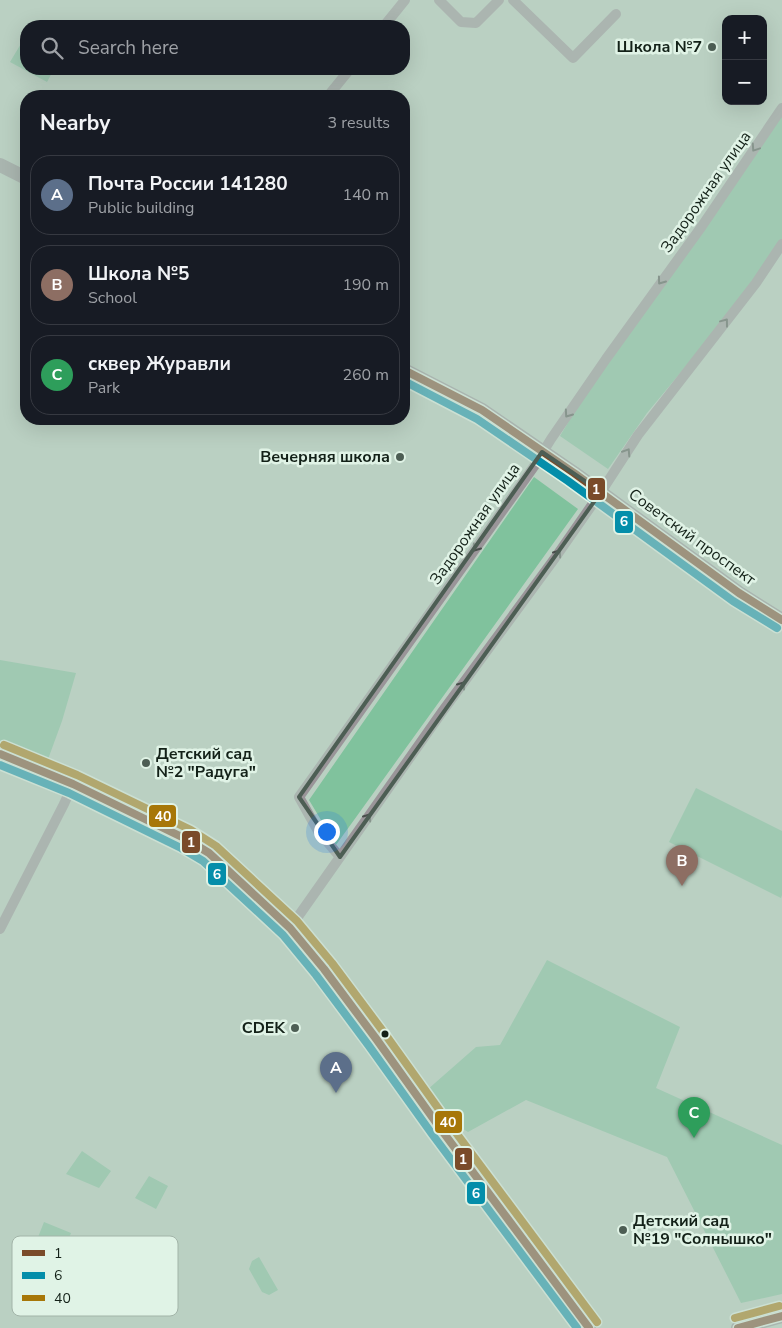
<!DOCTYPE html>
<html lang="en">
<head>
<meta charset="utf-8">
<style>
  body { margin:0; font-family:"Nunito Sans",sans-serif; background:#242831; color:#f1f3f6 }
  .controls { position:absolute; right:15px; top:15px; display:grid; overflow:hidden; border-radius:10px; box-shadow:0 5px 20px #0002 }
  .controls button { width:45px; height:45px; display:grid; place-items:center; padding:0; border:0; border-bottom:1px solid #363941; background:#171b24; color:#f1f3f6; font:25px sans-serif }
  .you { position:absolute; left:326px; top:831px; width:18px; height:18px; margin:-12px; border:4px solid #fff; border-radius:50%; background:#1a73e8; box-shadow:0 0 0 8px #1a73e833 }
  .badge { display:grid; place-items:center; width:32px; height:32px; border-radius:50%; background:#b45309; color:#fff; font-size:16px; font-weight:700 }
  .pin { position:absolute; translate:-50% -41px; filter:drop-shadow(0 1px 2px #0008) }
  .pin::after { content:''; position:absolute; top:26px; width:18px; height:15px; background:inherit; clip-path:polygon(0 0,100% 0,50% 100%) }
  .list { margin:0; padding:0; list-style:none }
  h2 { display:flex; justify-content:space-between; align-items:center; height:65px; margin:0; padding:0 20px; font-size:21px }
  h2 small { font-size:16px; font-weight:400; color:#9ea1a6 }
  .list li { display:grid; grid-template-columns:32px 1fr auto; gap:15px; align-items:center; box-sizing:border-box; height:80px; margin:0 10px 10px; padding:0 10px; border:1px solid #363941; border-radius:20px }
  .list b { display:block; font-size:19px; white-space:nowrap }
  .list p { margin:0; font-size:16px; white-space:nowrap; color:#9ea1a6 }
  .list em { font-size:16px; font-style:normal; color:#9ea1a6 }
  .icon { flex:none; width:28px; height:28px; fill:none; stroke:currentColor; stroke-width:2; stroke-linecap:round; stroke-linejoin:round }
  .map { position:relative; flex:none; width:782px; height:1328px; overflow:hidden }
  .search { position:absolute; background:#171b24; box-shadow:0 5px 20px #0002; left:20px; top:20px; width:390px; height:55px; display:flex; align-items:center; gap:12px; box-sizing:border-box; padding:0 18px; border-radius:20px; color:#9ea1a6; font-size:19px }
  .panel { position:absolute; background:#171b24; box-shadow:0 5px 20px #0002; left:20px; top:90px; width:390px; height:335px; border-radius:20px }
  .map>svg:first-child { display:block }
  .green { fill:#80c29d }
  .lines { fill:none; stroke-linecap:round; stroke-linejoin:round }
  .street { stroke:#9a9599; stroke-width:10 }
  .secondary { stroke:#969497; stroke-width:14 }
  .bus-1-casing { stroke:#e0f3e6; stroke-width:11 }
  .bus-2-casing { stroke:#e0f3e6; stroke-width:11 }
  .bus-3-casing { stroke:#e0f3e6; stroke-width:11 }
  .bus-1 { stroke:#7a4b2a; stroke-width:8 }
  .bus-2 { stroke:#048eaa; stroke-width:8 }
  .bus-3 { stroke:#a77708; stroke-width:8 }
  .oneway { stroke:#494f4c }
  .marked { fill:none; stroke:#4d5e54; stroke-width:4; stroke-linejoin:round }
  .poi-dot { fill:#4d5e54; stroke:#e0f3e6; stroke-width:2 }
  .bus-dot { fill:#132118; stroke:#e0f3e6; stroke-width:2 }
  .labels { text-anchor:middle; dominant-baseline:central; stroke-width:5; stroke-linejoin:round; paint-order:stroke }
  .poi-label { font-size:16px; font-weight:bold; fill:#132118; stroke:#e0f3e6; text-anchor:end }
  .street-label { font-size:16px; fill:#132118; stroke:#e0f3e6 }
  .key { fill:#e0f3e6; stroke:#a2b4a8; stroke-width:1 }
  .key-label { font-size:14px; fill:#132118 }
  .line-badge { stroke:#e0f3e6; stroke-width:2 }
  .badge-label { font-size:14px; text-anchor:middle; font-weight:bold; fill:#fff }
</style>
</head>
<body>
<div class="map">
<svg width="782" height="1328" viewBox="0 0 782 1328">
  <rect width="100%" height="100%" fill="#bad0c2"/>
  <path class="green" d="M22,42l4,2v25h28l-7,13 -37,-20z
    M782,104v140l-27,39 -108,130 -39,56 -48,-33 46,-77z
    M534,477l44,32 -242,336 -27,-45z
    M0,660l76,13 -14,48 -15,41 -47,-19z
    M696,788l86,43v64l-1,3 -112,-56z
    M547,960l133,67 -24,61 126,57v149l-41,9 -74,-146 -141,-57 -58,32 -26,-16 -11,-17 -4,-9 49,-43 24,-2z
    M82,1151l29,20 -12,17 -33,-14z
    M149,1176l19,10 -12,23 -21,-11z
    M44,1222l27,11 -13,32 -27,-10z
    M259,1257l19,33 -9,5 -7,-3 -13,-23 3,-8z"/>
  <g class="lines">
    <path class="street" d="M439,0l22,22 15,1 23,-23
      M513,0l60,58 43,-44
      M384,26l21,-26
      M328,96l22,-27
      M340,857l102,-145 113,-154 46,-66 37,-57 118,-152 26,-39
      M290,928l50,-71 -22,-26 -19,-34 236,-332 16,-26 55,-80 96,-133 80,-118
      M0,929l64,-125 9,-20"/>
    <path class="secondary" d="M0,165l26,13
      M404,370l78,40 92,63 165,120 43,27
      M0,754l73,30 113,55 23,14 81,75 34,41 53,71 63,88 149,200
      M738,1328l44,-12"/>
    <g class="bus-1-casing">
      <path id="bus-1" d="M404,370l78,40 92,63 165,120 43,27
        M0,754l73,30 113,55 23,14 81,75 34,41 53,71 63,88 149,200
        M738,1328l44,-12"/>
    </g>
    <g class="bus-2-casing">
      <path id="bus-2" d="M404,381l73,38 91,62 165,120 44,27
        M0,765l69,28 112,55 22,13 80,74 33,40 53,71 63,88 145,194"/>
    </g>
    <g class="bus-3-casing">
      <path id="bus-3" d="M4,745l73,30 114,55 25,16 81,75 35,42 53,71 63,88 149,200
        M735,1318l44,-12"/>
    </g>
    <use href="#bus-1" class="bus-1"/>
    <use href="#bus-2" class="bus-2"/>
    <use href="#bus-3" class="bus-3"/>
  </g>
  <defs><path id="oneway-chevron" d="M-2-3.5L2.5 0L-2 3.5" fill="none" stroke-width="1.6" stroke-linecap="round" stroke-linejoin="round" transform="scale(1.25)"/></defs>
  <g class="oneway">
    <use href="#oneway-chevron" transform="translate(755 148) rotate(124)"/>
    <use href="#oneway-chevron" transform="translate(661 281) rotate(126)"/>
    <use href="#oneway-chevron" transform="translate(725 322) rotate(-53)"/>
    <use href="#oneway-chevron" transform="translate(568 414) rotate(125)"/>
    <use href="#oneway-chevron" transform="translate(627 452) rotate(-57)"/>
    <use href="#oneway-chevron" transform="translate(476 548) rotate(125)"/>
    <use href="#oneway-chevron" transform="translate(558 553) rotate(-55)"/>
    <use href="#oneway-chevron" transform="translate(462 685) rotate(-54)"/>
    <use href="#oneway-chevron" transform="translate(368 817) rotate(-55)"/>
  </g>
  <path d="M0 0H782V1328H0ZM542,452l59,40 -261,365 -41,-60z" fill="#bad0c2" fill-opacity=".55" fill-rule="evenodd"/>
  <path class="marked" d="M542,452l59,40 -261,365 -41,-60z"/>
  <g class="poi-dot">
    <circle cx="712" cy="47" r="5"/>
    <circle cx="400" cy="457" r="5"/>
    <circle cx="146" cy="763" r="5"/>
    <circle cx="295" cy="1028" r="5"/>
    <circle cx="623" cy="1230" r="5"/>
  </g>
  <circle class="bus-dot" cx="385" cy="1034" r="4.5"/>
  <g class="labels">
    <g class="poi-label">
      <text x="702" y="47">Школа №7</text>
      <text x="390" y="457">Вечерняя школа</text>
      <text x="156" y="754" text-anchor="start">Детский сад<tspan x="156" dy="18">№2 "Радуга"</tspan></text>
      <text x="285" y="1028">CDEK</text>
      <text x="633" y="1221" text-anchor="start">Детский сад<tspan x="633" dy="18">№19 "Солнышко"</tspan></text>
    </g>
    <g class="street-label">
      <text transform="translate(706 192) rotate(-55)">Задорожная улица</text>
      <text transform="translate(475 524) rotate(-55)">Задорожная улица</text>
      <text transform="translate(692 537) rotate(36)">Советский проспект</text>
    </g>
  </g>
  <rect x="12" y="1236" width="166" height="80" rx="8" class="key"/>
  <rect x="22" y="1250" width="23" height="6" fill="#7a4b2a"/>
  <rect x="22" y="1272" width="23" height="7" fill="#048eaa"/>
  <rect x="22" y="1295" width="23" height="6" fill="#a77708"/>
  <g class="key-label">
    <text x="54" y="1258">1</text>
    <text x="54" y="1280">6</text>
    <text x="54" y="1303">40</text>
  </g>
  <g class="line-badge">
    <rect x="587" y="477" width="19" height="24" rx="5" fill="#7a4b2a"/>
    <rect x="614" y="510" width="20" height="24" rx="5" fill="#048eaa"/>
    <rect x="148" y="804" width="29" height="24" rx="5" fill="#a77708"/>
    <rect x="181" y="830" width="20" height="24" rx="5" fill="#7a4b2a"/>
    <rect x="207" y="862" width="20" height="24" rx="5" fill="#048eaa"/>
    <rect x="434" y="1110" width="29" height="24" rx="5" fill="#a77708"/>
    <rect x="454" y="1147" width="19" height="24" rx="5" fill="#7a4b2a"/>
    <rect x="466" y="1181" width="20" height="24" rx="5" fill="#048eaa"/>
  </g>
  <g class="badge-label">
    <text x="596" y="494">1</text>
    <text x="624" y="526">6</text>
    <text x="163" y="821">40</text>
    <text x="191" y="847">1</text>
    <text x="217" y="879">6</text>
    <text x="448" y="1127">40</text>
    <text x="463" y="1164">1</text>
    <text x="476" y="1198">6</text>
  </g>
</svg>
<div class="controls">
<button>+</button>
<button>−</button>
</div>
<div class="you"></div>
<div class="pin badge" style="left:336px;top:1093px;background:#5c6f8a">A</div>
<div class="pin badge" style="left:682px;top:886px;background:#8d6e63">B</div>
<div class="pin badge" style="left:694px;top:1138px;background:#2e9e5b">C</div>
<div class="search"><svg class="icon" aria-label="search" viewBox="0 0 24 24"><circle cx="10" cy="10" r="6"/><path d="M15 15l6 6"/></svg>Search here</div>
<section class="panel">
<h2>Nearby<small>3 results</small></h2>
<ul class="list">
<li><span class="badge" style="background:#5c6f8a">A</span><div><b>Почта России 141280</b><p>Public building</p></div><em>140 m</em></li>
<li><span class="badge" style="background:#8d6e63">B</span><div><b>Школа №5</b><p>School</p></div><em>190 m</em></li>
<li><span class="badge" style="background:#2e9e5b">C</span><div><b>сквер Журавли</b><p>Park</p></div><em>260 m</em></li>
</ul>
</section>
</div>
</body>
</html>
